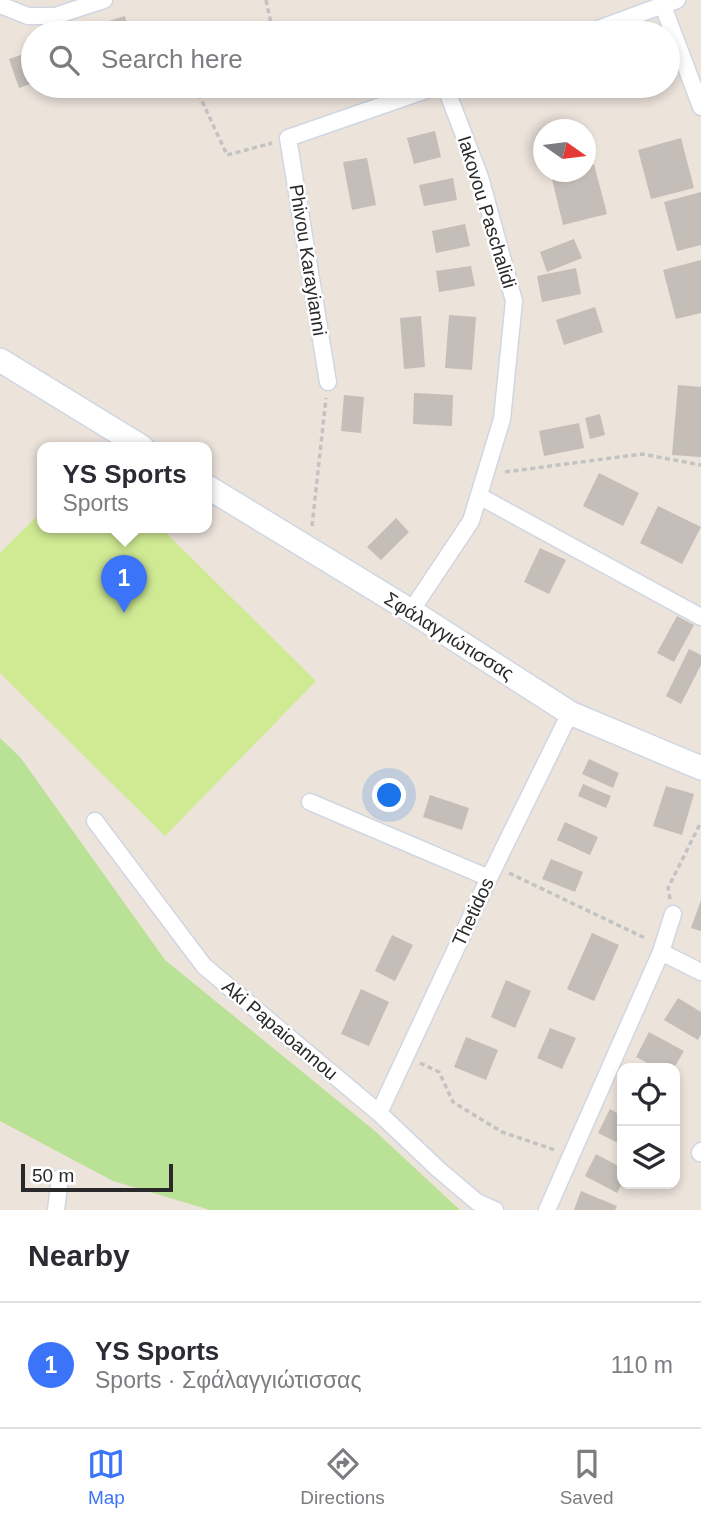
<!DOCTYPE html>
<html lang="en">
<head>
<meta charset="utf-8">
<style>
  body { margin:0; font-family:Helvetica,sans-serif; background:#f2f2f3; color:#2b2b33 }
  .controls { position:absolute; right:21px; bottom:21px; display:grid; overflow:hidden; border-radius:14px; box-shadow:0 4px 10px #0003 }
  .controls button { width:63px; height:63px; display:grid; place-items:center; padding:0; border:0; border-bottom:2px solid #e1e1e2; background:#fff; color:#2b2b33; font:35px sans-serif }
  .compass { position:absolute; left:533px; top:119px; width:63px; height:63px; border-radius:50%; background:#fff; box-shadow:0 4px 10px #0003; rotate:104deg }
  .scale { position:absolute; left:21px; bottom:18px; width:152px; box-sizing:border-box; padding-left:7px; border:4px solid #292929; border-top:0; font-size:19px; line-height:24px; white-space:nowrap; color:#292929; -webkit-text-stroke:5px #fff; paint-order:stroke }
  .you { position:absolute; left:390px; top:796px; width:24px; height:24px; margin:-18px; border:5px solid #fff; border-radius:50%; background:#1a73e8; box-shadow:0 0 0 10px #1a73e833 }
  .badge { display:grid; place-items:center; width:46px; height:46px; border-radius:50%; background:#3b74f9; color:#fff; font-size:23px; font-weight:700 }
  .pin { position:absolute; translate:-50% -58px; filter:drop-shadow(0 2px 4px #0008) }
  .pin::after { content:''; position:absolute; top:37px; width:24px; height:21px; background:inherit; clip-path:polygon(0 0,100% 0,50% 100%) }
  .popup { position:absolute; left:37px; top:442px; width:175px; height:91px; box-sizing:border-box; display:grid; place-content:center; border-radius:14px; background:#fff; filter:drop-shadow(0 2px 5px #0005); font-size:23px; white-space:nowrap; color:#7c7c81 }
  .popup b { font-size:26px; color:#2b2b33 }
  .popup::after { content:''; position:absolute; left:50%; top:100%; margin-left:-14px; border:14px solid transparent; border-top-color:#fff }
  .list { margin:0; padding:0; list-style:none }
  h2 { display:flex; justify-content:space-between; align-items:center; height:91px; margin:0; padding:0 28px; font-size:30px }
  h2 small { font-size:23px; font-weight:400; color:#7c7c81 }
  .list li { display:grid; grid-template-columns:46px 1fr auto; gap:21px; align-items:center; box-sizing:border-box; height:126px; padding:0 28px; border-top:2px solid #e1e1e2 }
  .list b { display:block; font-size:26px; white-space:nowrap }
  .list p { margin:0; font-size:23px; white-space:nowrap; color:#7c7c81 }
  .list em { font-size:23px; font-style:normal; color:#7c7c81 }
  .icon { flex:none; width:38px; height:38px; fill:none; stroke:currentColor; stroke-width:2; stroke-linecap:round; stroke-linejoin:round }
  .map { position:relative; flex:none; width:701px; height:1210px; overflow:hidden }
  .search { position:absolute; background:#fff; box-shadow:0 4px 10px #0003; left:21px; right:21px; top:21px; height:77px; display:flex; align-items:center; gap:18px; box-sizing:border-box; padding:0 24px; border-radius:38px; color:#7c7c81; font-size:26px }
  .sheet { height:217px; background:#fff }
  nav { display:flex; justify-content:space-around; align-items:center; box-sizing:border-box; height:98px; border-top:2px solid #e1e1e2; background:#fff; font-size:19px; color:#7c7c81 }
  nav a { display:grid; justify-items:center; gap:4px }
  nav .on { color:#3b74f9 }
  .map>svg:first-child { display:block }
  .green { fill:#bae297 }
  .pitch { fill:#cfea93 }
  .building { fill:#c4bdb8 }
  .lines { fill:none; stroke-linecap:round; stroke-linejoin:round }
  .street-casing { stroke:#d0d6e2; stroke-width:19 }
  .secondary-casing { stroke:#d0d6e2; stroke-width:26 }
  .path { stroke:#c3c3c3; stroke-width:3.5; stroke-dasharray:5 3.5; stroke-linecap:butt }
  .street { stroke:#fff; stroke-width:16 }
  .secondary { stroke:#fff; stroke-width:23 }
  .labels { text-anchor:middle; dominant-baseline:central; stroke-width:5; stroke-linejoin:round; paint-order:stroke }
  .street-label { font-size:19px; fill:#292929; stroke:#fff }
</style>
</head>
<body>
<div class="map">
<svg width="701" height="1210" viewBox="0 0 701 1210">
  <rect width="100%" height="100%" fill="#ece3db"/>
  <path class="green" d="M0,738l20,19 145,203 210,171 85,79h-250l-97,-29 -113,-60z"/>
  <path class="pitch" d="M42,511v16h118l156,154 -151,155 -165,-163v-120z"/>
  <path class="building" d="M125,16l4,17h-31l-2,-8z
    M33,51v32l-14,5 -10,-29z
    M435,131l6,26 -27,7 -7,-26z
    M681,138l13,50 -43,11 -13,-49z
    M367,158l9,47 -24,5 -9,-48z
    M594,164l13,50 -44,11 -12,-50 15,-3h20v-6z
    M453,178l4,22 -33,6 -5,-21z
    M701,192v53l-24,6 -13,-49z
    M465,224l5,22 -34,7 -4,-22z
    M574,239l8,19 -35,14 -7,-20z
    M701,260v53l-25,6 -13,-49z
    M471,266l4,20 -36,6 -3,-21z
    M576,268l5,26 -39,8 -5,-26z
    M595,307l8,25 -39,13 -8,-25z
    M449,315l27,2 -4,53 -27,-2z
    M421,316l4,51 -21,2 -4,-51z
    M678,385l23,2v70l-29,-2z
    M414,393l39,2 -1,31 -39,-2z
    M344,395l20,2 -3,36 -20,-2z
    M600,414l5,21 -15,4 -5,-21z
    M579,423l5,25 -40,8 -5,-25z
    M599,473l40,20 -16,33 -40,-20z
    M658,506l43,21 -19,37 -42,-21z
    M396,518l13,14 -28,28 -14,-13z
    M540,548l26,12 -17,34 -25,-12z
    M677,616l17,9 -20,37 -17,-9z
    M689,649l12,6v10l-20,39 -15,-8z
    M589,759l30,14 -6,15 -31,-14z
    M583,784l28,12 -5,12 -28,-12z
    M666,786l28,8 -12,41 -29,-9z
    M430,795l39,13 -7,22 -39,-13z
    M565,822l33,15 -8,18 -33,-15z
    M551,859l32,13 -8,20 -33,-13z
    M701,900v31l-10,-3z
    M592,933l27,12 -25,56 -27,-12z
    M392,935l21,10 -18,36 -20,-10z
    M506,980l25,11 -16,37 -24,-11z
    M361,989l28,13 -20,44 -28,-12z
    M678,998l23,14v22l-3,6 -34,-20z
    M550,1028l26,10 -14,31 -25,-11z
    M649,1032l35,19 -10,17h-17l-21,-11z
    M466,1037l32,13 -12,30 -32,-13z
    M610,1109l12,7v29l-24,-12z
    M596,1154l26,14v16l-5,9 -32,-17z
    M581,1191l36,15 -2,4h-41z"/>
  <g class="lines">
    <g class="street-casing">
      <path id="street" d="M0,5l28,11h27l49,-16
        M663,6l38,101
        M587,33l90,-33
        M328,382l-40,-244 150,-52
        M479,496l222,121
        M411,611l60,-90 31,-102 12,-118 -34,-124 -35,-91
        M310,802l179,76
        M95,821l109,145 175,147 59,56 39,33 18,8
        M661,952l40,20
        M379,1113l110,-235 81,-165
        M700,1153l1,-2
        M56,1210l4,-32
        M547,1210l114,-258 12,-38"/>
    </g>
    <g class="secondary-casing">
      <path id="secondary" d="M0,360l142,87
        M206,486l205,125 159,102 131,55"/>
    </g>
    <path class="path" d="M266,0l7,33h-2
      M195,86l32,69 45,-12
      M505,472l137,-18 59,11
      M312,526l14,-128
      M509,873l138,66
      M670,899l-2,-11 33,-66
      M420,1063l19,9 14,30 49,30 53,18"/>
    <use href="#street" class="street"/>
    <use href="#secondary" class="secondary"/>
  </g>
  <g class="labels">
    <g class="street-label">
      <text transform="translate(487 212) rotate(73)">Iakovou Paschalidi</text>
      <text transform="translate(308 260) rotate(81)">Phivou Karayianni</text>
      <text transform="translate(449 636) rotate(32)">Σφάλαγγιώτισσας</text>
      <text transform="translate(473 912) rotate(-65)">Thetidos</text>
      <text transform="translate(280 1030) rotate(40)">Aki Papaioannou</text>
    </g>
  </g>
</svg>
<div class="controls">
<button><svg class="icon" aria-label="locate" viewBox="0 0 24 24"><circle cx="12" cy="12" r="6"/><path d="M12 2v4M12 18v4M2 12h4M18 12h4"/></svg></button>
<button><svg class="icon" aria-label="layers" viewBox="0 0 24 24"><path d="M12 4l9 5-9 5-9-5zM3 14l9 5 9-5"/></svg></button>
</div>
<svg class="compass" viewBox="-18 -18 36 36"><path d="M0-13l5 13h-10z" fill="#e53935"/><path d="M0 13l5-13h-10z" fill="#7c7c81"/></svg>
<div class="scale">50 m</div>
<div class="you"></div>
<div class="pin badge" style="left:124px;top:613px">1</div>
<div class="popup"><b>YS Sports</b>Sports</div>
<div class="search"><svg class="icon" aria-label="search" viewBox="0 0 24 24"><circle cx="10" cy="10" r="6"/><path d="M15 15l6 6"/></svg>Search here</div>
</div>
<section class="sheet">
<h2>Nearby<small></small></h2>
<ul class="list">
<li><span class="badge">1</span><div><b>YS Sports</b><p>Sports · Σφάλαγγιώτισσας</p></div><em>110 m</em></li>
</ul>
</section>
<nav>
<a class="on"><svg class="icon" aria-label="map" viewBox="0 0 24 24"><path d="M3 6l6-2 6 2 6-2v14l-6 2-6-2-6 2zM9 4v14M15 6v14"/></svg>Map</a>
<a><svg class="icon" aria-label="directions" viewBox="0 0 24 24"><path d="M12 3l9 9-9 9-9-9zM9 14v-3h6M13 9l2 2-2 2"/></svg>Directions</a>
<a><svg class="icon" aria-label="saved" viewBox="0 0 24 24"><path d="M7 4h10v16l-5-4-5 4z"/></svg>Saved</a>
</nav>
</body>
</html>
